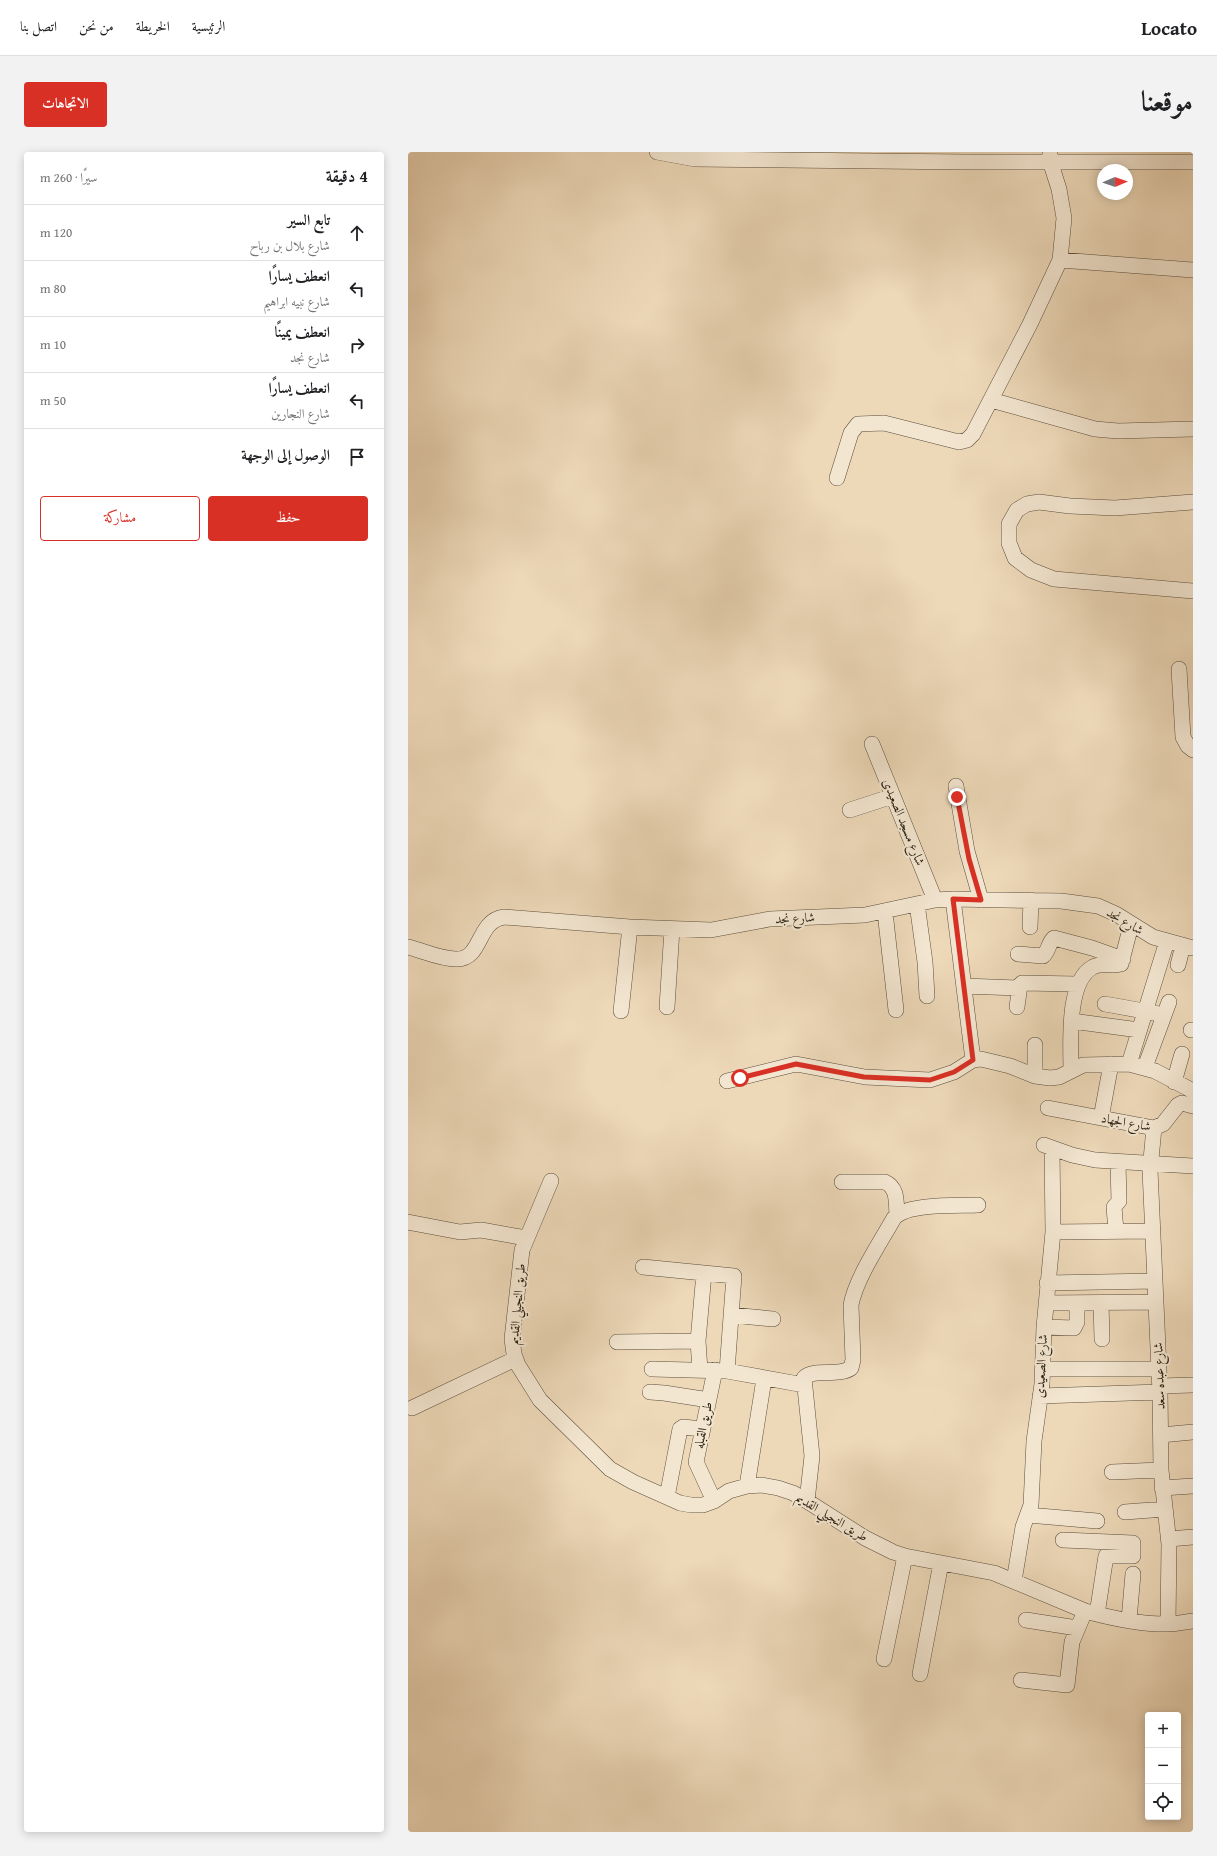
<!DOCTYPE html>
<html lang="ar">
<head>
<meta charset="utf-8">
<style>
  body { margin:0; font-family:"Gentium Book Plus",Amiri,serif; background:#f2f2f2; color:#202124; direction:rtl }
  .controls { position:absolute; right:12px; bottom:12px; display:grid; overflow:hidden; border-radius:4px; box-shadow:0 2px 10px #0003 }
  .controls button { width:36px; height:36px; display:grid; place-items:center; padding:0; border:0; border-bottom:1px solid #e0e0e0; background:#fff; color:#202124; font:20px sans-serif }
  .compass { position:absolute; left:689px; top:12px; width:36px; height:36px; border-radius:50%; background:#fff; box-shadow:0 2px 10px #0003; rotate:88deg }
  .stop { position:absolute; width:12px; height:12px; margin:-9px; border:3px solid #d93025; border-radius:50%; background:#fff }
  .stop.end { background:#d93025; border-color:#fff; box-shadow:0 1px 4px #0008 }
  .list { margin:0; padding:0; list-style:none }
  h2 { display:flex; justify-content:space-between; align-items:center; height:52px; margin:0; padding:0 16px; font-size:17px }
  h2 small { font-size:13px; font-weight:400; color:#757577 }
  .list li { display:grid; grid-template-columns:26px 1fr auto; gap:12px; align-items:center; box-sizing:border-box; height:56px; padding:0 16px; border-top:1px solid #e0e0e0 }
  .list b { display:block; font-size:15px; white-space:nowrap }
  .list p { margin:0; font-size:13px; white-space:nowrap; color:#757577 }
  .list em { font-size:13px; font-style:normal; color:#757577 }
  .actions { display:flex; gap:8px; padding:12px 16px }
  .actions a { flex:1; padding:9px 0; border:1px solid #d93025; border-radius:4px; text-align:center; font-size:14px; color:#d93025 }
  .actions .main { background:#d93025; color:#fff }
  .icon { flex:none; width:22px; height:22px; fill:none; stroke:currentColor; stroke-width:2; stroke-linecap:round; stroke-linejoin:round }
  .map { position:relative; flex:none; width:785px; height:1680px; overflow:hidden; direction:ltr; border-radius:4px }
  header { display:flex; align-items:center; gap:24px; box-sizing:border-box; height:56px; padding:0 20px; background:#fff; border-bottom:1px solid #e0e0e0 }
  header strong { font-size:19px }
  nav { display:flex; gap:22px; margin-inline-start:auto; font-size:14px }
  .intro { display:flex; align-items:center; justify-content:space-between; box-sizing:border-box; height:96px; padding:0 24px }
  h1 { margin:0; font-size:28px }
  .button { padding:10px 18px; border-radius:4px; background:#d93025; color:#fff; font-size:14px; font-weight:700 }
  main { display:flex; gap:24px; padding:0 24px }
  aside { flex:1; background:#fff; border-radius:4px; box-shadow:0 2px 10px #0003 }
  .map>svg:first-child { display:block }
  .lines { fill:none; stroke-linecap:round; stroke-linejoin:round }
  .street-casing { stroke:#5c4e3c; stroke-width:16 }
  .street { stroke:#f3e6d1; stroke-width:15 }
  .route { stroke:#d93025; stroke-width:5 }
  .labels { text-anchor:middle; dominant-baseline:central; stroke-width:4; stroke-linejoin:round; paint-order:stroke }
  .street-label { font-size:13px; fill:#2b2012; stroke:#f3e6d1 }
</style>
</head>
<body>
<header>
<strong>Locato</strong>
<nav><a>الرئيسية</a><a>الخريطة</a><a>من نحن</a><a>اتصل بنا</a></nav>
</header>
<div class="intro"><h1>موقعنا</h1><a class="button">الاتجاهات</a></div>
<main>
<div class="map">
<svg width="785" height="1680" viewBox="0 0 785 1680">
  <rect width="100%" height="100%" fill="#edd8b8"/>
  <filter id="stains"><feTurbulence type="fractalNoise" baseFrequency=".005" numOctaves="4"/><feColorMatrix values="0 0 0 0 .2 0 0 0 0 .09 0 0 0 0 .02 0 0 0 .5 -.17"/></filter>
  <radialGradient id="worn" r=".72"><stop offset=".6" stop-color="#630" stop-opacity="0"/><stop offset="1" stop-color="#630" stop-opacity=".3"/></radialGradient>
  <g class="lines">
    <g class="street-casing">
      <path id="street" d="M249,0l38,7 271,3h227
        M652,108l133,10
        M583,248l104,29 23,2 75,-2
        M429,326l14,-45 7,-9 26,-1 75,19 8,-2 6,-6 57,-110 30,-64 4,-42 -5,-29 -9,-28v-8
        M785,350l-78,6 -45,-2 -31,-4 -12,2 -10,6 -8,14v19l6,15 16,12 23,9 139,12
        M771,517l4,68 5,9 5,4
        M464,592l63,156
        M548,634l11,65 14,49
        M442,658l43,-14
        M545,747l20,161
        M509,752l8,58 2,34
        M477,760l11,98
        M622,775l1,-27
        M0,795c16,4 32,12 48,12 27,1 20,-38 48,-42l126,10 81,3 59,-11 95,-4 70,-15 18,-1 108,2 37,5 18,8 37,23 40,11
        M610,802l25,2c6,-5 5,-13 11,-18l38,10 31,11
        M770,813l5,-20
        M556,834l55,2
        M697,852l50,9
        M259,855l5,-78
        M609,855l3,-22 2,-2 55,1
        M213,859l9,-84
        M664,869l67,9
        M783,878h2
        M721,912l38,-123
        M737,915l24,-65
        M663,919c0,-27 -5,-90 22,-104 9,-5 19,0 28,-3l10,-39
        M627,924v-31
        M319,929l69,-17 69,13 65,3 24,-8 19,-12 8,-1 29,7 25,10 15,2 9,-1 24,-12 46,-1 26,7 38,20
        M766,930l8,-28
        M640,956l106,20 9,-4 15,-19 4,-2 11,3
        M693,966l10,-54
        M746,976l-4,42 10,222 1,78 8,74 -1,80
        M636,993l28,10 23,5 98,6
        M143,1029l-29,69 -10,89 2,15 4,11 22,35 70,69 23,13 47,21 11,2h12l11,-4 15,-10 18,-5 15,-1 16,3 15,5 14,8 58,37 28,14 12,4 89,17 91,38c26,7 56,14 83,13 8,0 17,-2 25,-3
        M434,1030h43c13,6 11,20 12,33
        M0,1070l52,10 21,-2 45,8
        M708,1079l-2,-24 5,-6 -1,-38
        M645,1080l100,-1
        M235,1115l91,9 -7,95
        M639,1131l108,-2
        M638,1151l110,-1
        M693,1151l1,36
        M324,1163l41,4
        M636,1175l30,1 3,-6v-18
        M209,1190l81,-1
        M244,1217l75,2 77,14
        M635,1217h116
        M292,1218l-2,-29 6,-68
        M752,1234l33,-1
        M242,1240l14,1 45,7
        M632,1244l120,-4
        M4,1256l103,-49
        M753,1283l32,-3
        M704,1320l49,-2
        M339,1334l17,-107
        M754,1336l31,-2
        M259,1345l13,-68 3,-2 19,2
        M306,1349l-18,-39 19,-92
        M399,1349l5,-45 -8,-78c9,-10 35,-1 47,-10l2,-8 -2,-55c5,-27 29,-62 43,-87 14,-15 63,-12 84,-13
        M717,1360l40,-3
        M620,1363l69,6
        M761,1387l24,-2
        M655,1388l70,3v13h-27l-9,58
        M606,1429l9,-54 8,-22 3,-64 8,-57 2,-57 9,-95 -1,-84
        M618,1468l51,8
        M721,1468l4,-46
        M476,1507l21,-103
        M512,1522l21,-111
        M613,1528l46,5 5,-43 13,-31"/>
    </g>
    <use href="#street" class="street"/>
  </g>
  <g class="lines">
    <path class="route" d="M332,926l56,-14 68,13 66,3 24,-8 19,-12 -20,-161 28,1 -12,-41 -12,-62"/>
  </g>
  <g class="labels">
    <g class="street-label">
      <text transform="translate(496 670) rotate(68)">شارع مسجد الصعيدى</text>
      <text transform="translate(387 766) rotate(-3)">شارع نجد</text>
      <text transform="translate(717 769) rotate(30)">شارع نجد</text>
      <text transform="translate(718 970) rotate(10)">شارع الجهاد</text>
      <text transform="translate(109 1152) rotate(-85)">طريق النجيلي القديم</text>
      <text transform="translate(633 1214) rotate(-87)">شارع الصعيدى</text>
      <text transform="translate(751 1224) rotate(-92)">شارع عبده سعد</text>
      <text transform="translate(295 1273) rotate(-78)">طريق القبله</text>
      <text transform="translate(424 1365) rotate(31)">طريق النجيلي القديم</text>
    </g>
  </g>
  <rect width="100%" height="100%" filter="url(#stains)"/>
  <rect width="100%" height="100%" fill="url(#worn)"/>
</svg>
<div class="controls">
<button>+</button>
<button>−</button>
<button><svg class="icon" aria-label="locate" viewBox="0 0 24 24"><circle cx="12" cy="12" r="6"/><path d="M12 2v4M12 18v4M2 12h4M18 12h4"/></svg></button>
</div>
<svg class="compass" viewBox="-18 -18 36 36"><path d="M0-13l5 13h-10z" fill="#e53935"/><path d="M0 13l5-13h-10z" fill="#757577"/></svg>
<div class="stop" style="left:332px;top:926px"></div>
<div class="stop end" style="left:549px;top:645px"></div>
</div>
<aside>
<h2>4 دقيقة<small>سيرًا · 260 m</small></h2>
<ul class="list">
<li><svg class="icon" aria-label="ahead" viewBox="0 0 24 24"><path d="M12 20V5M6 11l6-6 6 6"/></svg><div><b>تابع السير</b><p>شارع بلال بن رباح</p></div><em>120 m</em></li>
<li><svg class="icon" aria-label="left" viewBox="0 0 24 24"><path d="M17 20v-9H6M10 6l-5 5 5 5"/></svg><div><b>انعطف يسارًا</b><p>شارع نبيه ابراهيم</p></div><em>80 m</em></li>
<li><svg class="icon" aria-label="right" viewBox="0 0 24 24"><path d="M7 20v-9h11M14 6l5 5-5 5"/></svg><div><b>انعطف يمينًا</b><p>شارع نجد</p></div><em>10 m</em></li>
<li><svg class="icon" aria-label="left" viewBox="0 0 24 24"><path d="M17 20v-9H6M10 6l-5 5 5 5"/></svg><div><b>انعطف يسارًا</b><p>شارع النجارين</p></div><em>50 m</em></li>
<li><svg class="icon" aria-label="arrive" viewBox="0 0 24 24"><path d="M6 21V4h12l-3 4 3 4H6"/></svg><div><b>الوصول إلى الوجهة</b></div></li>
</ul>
<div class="actions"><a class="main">حفظ</a><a>مشاركة</a></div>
</aside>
</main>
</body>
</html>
